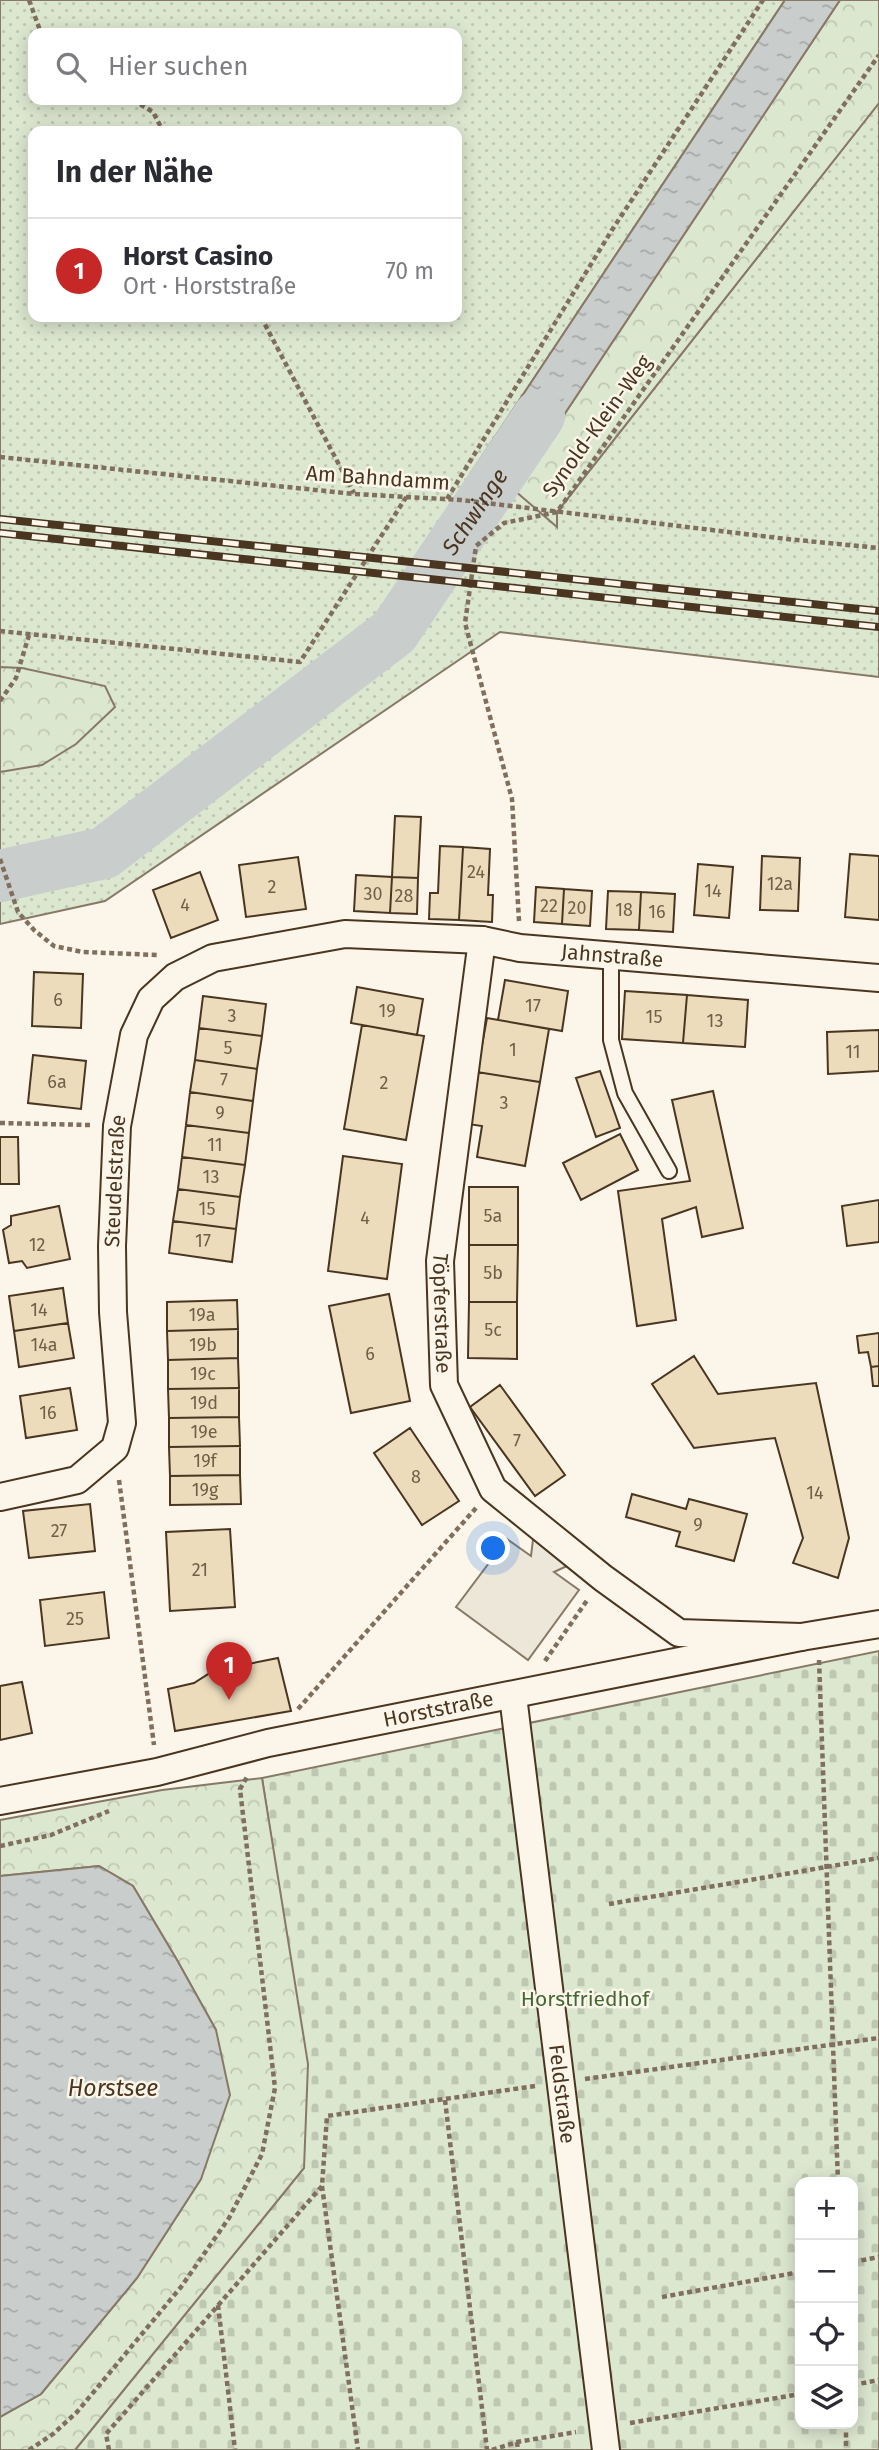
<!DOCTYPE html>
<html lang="de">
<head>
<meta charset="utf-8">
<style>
  body { margin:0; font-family:"Fira Sans",sans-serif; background:#f2f2f3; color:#2b2b33 }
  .controls { position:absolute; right:21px; bottom:21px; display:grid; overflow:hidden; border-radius:14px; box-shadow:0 4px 18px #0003 }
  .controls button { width:63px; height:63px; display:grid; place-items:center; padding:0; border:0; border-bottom:2px solid #e1e1e2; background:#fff; color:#2b2b33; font:35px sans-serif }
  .you { position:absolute; left:494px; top:1549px; width:24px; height:24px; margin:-18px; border:5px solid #fff; border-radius:50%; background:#1a73e8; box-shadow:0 0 0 10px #1a73e833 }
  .badge { display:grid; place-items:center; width:46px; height:46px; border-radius:50%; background:#c62828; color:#fff; font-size:23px; font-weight:700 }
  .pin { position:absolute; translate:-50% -58px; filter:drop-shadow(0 2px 4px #0008) }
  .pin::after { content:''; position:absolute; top:37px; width:24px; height:21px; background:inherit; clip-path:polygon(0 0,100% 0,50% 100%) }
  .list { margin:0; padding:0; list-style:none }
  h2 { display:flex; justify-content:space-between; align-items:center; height:91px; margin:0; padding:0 28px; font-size:30px }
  h2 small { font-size:23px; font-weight:400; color:#7c7c81 }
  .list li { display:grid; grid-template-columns:46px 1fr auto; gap:21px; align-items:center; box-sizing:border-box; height:105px; padding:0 28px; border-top:2px solid #e1e1e2 }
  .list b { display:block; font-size:26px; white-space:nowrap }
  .list p { margin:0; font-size:23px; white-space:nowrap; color:#7c7c81 }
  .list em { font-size:23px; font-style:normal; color:#7c7c81 }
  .icon { flex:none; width:38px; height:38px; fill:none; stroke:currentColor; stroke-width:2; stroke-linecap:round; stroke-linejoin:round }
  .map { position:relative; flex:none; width:879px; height:2450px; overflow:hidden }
  .search { position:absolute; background:#fff; box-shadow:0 4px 18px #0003; left:28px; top:28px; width:434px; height:77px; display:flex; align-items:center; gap:18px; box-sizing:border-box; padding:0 24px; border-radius:14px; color:#7c7c81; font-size:26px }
  .panel { position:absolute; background:#fff; box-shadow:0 4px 18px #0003; left:28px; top:126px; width:434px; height:196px; border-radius:14px }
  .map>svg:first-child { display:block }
  .grass { fill:url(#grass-dots); stroke:#887966; stroke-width:2; fill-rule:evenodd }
  .cemetery { fill:url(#cemetery-stones); stroke:#887966; stroke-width:2; fill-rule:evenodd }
  .park { fill:url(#park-crowns); stroke:#887966; stroke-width:2 }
  .parking { fill:#ede7d9; stroke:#887966; stroke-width:2 }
  .water { fill:url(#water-ripples); stroke:#887966; stroke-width:2 }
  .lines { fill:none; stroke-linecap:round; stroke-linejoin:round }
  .river { stroke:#c9cecd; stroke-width:52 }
  .building { fill:#ecdcbc; stroke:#4a3520; stroke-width:2 }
  .service-casing { stroke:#4a3520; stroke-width:18 }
  .minor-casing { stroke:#4a3520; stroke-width:30 }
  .path { stroke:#7f6f5c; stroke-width:4.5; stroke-dasharray:5 3.5; stroke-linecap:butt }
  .service { stroke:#fbf6e9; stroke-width:14 }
  .minor { stroke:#fbf6e9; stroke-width:26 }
  .rail-casing { stroke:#4a3520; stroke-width:8 }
  .rail { stroke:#fbf6e9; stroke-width:5; stroke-dasharray:16; stroke-linecap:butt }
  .labels { text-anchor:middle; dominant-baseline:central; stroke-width:5; stroke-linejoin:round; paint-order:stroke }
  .number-label { font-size:18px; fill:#725f47 }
  .street-label { font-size:21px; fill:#4a3520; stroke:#fbf6e9 }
  .park-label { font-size:21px; fill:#436837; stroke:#fbf6e9 }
  .water-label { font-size:23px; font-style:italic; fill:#4a3520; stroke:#fbf6e9 }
</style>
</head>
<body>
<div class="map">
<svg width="879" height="2450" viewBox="0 0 879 2450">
  <defs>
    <pattern id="grass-dots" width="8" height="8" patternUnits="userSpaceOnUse" patternTransform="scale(1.75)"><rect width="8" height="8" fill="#dce7d0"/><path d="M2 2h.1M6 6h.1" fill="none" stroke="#bec7b2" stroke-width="1.8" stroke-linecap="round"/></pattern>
    <pattern id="cemetery-stones" width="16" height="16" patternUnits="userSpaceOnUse" patternTransform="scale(1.75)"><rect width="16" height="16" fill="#dce7d0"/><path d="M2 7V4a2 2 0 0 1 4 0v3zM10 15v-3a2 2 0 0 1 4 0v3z" fill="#bec7b2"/></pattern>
    <pattern id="park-crowns" width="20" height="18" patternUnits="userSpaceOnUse" patternTransform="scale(1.75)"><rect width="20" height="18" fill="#dce7d0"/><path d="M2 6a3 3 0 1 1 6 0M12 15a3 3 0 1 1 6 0" fill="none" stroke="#bec7b2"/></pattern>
    <pattern id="water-ripples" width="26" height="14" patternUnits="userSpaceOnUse" patternTransform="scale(1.75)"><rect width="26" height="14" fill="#c9cecd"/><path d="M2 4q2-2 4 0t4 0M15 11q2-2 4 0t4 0" fill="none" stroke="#a5a8a6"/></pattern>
  </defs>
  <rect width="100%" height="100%" fill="#fbf6e9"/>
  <path class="grass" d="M0,0h785l-314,473 28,3 58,50v-14l322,-409v574l-379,-45 -395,269 -105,23zM33,33h424v67h-424zM33,131h424v186h-424z"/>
  <path class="cemetery" d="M879,1651v799h-804l229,-282 -23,-266 -19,-124zM800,2182h53v242h-53z"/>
  <path class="park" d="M840,0h39v103l-322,409v15l-43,-37z
    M0,667l22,1 83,18 10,21 -39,37 -34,21 -42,7z
    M262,1778l46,286 -4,104 -229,282h-75v-33l41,-23 96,-116 64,-99 15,-149 -39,-70 -44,-74 -34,-20 -99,10v-56l162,-30z"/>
  <path class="parking" d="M535,1523l45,37 -26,12 25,18 -51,70 -72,-53 51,-68 24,17z"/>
  <path class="water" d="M785,0h55l-326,490 -15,-14 -28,-3z
    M99,1866l34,20 44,74 39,70 14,65 -29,84 -64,99 -96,116 -41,23v-541z"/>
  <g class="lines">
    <path class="river" id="s1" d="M0,876l104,-23 290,-221 145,-216"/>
  </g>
  <path class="building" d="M395,816l26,1 -3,61 -26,-1z
    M440,846l23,1 -4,73 -30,-1 1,-26h8z
    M463,847l27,2 -2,46h5l-1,27 -33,-2z
    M850,854l29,2v64l-34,-3z
    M762,856l38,2 -2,53 -38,-1z
    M298,857l8,52 -60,8 -7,-52z
    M698,864l35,3 -4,51 -35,-3z
    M200,872l18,48 -47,18 -18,-48z
    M356,875l36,2 -2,36 -36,-2z
    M392,877l26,1 -1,36 -27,-1z
    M536,887l28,2 -2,35 -28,-2z
    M564,889l28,2 -2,35 -28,-2z
    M608,891l33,1 -2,38 -33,-1z
    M641,892l34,2 -2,38 -34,-2z
    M34,972l49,2 -2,54 -49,-2z
    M505,980l63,11 -6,40 -64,-11z
    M357,987l66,12 -6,36 -66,-12z
    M625,991l62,4 -4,48 -61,-4z
    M687,995l61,5 -3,47 -62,-4z
    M203,996l63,8 -4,32 -63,-8z
    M487,1018l62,11 -9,53 -63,-10z
    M362,1025l62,11 -18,104 -62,-11z
    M199,1028l63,8 -5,33 -62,-9z
    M879,1030v41l-51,3 -1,-42z
    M33,1055l53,6 -5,48 -53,-6z
    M195,1060l62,9 -4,32 -63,-9z
    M600,1071l20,57 -24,9 -20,-59z
    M477,1072l63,10 -15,84 -48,-9 5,-31 -14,-2z
    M713,1091l30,137 -41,9 -6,-30 -34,12 14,101 -39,6 -19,-135 72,-10 -18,-81z
    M190,1092l63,9 -4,32 -63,-8z
    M186,1125l63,8 -4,32 -63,-8z
    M620,1134l18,36 -57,30 -18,-37z
    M0,1137h18l1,47h-19z
    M343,1156l59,8 -15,115 -59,-8z
    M182,1157l63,8 -5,32 -62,-8z
    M469,1187h49v58h-49z
    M178,1189l62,8 -4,32 -63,-8z
    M879,1200v42l-32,4 -5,-40z
    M59,1206l11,53 -43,9 -5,-7 -13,2 -6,-33 8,-5v-9z
    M173,1221l63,8 -4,33 -63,-9z
    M469,1245h49l-1,57h-48z
    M63,1288l5,35 -54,8 -5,-35z
    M389,1294l21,107 -59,12 -22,-107z
    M237,1300l1,29 -71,2v-29z
    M469,1302h48v57l-49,-1z
    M68,1323l6,35 -55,9 -5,-36z
    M238,1329v29l-70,2 -1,-29z
    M879,1333v33l-8,1 -3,-15 -9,1 -2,-17z
    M694,1356l24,38 98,-11 33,155 -11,40 -45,-15 10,-25 -28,-100 -81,10 -42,-64z
    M238,1358l1,30 -71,1v-29z
    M879,1366v20h-6l-2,-19z
    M500,1385l65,90 -30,21 -65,-89z
    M70,1388l7,42 -51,8 -6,-42z
    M239,1388v29l-70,1 -1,-29z
    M239,1417l1,29 -71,1v-29z
    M410,1428l49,73 -37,24 -48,-72z
    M240,1446v29l-70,1 -1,-29z
    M240,1475l1,29 -71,1v-29z
    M632,1494l54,15 3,-10 58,15 -13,47 -58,-15 4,-14 -54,-15z
    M90,1504l5,47 -66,7 -6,-47z
    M230,1529l5,78 -65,4 -4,-79z
    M104,1592l5,46 -64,8 -5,-46z
    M278,1658l13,53 -116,20 -7,-42 26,-6 19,-12z
    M22,1682l10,51 -32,7v-54z"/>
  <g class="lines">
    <g class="service-casing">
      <path id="service" d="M611,956v84l14,53 44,78"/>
    </g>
    <g class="minor-casing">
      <g id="minor">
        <path id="s2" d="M482,940l-42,321 4,124 49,104 110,89 76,55 122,4"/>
        <path id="s3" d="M0,1497l77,-17 38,-32 7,-25 -9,-111 -1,-66 5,-120 17,-91 17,-36 24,-22 38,-19 132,-24 137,6 38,8 359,30"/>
        <path id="s4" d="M513,1696l93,754"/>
        <path id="s5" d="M0,1801l157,-29 111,-29 533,-106 78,-13"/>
      </g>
    </g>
    <path class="path" d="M29,0l12,33
      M133,100l20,12 10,19
      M261,317l93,176
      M0,457l354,37 107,6 326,39 92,9
      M447,499l165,-269 151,-230
      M0,631l300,31 107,-166
      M0,701l16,-23 13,-43
      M0,859l18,53 16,18 20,16 29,6 74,3
      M519,921l-7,-122 -47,-176 11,-77 28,-23 53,-11 322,-457
      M0,1123l90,2
      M119,1480l35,265
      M819,1660l19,522
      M545,1661l43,-62
      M298,1709l178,-201
      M0,1846l51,-11 58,-24
      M609,1904l270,-46
      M585,2079l294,-41
      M445,2100l42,350
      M322,2186l36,264
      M853,2262l26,-5
      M662,2297l138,-25
      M218,2305l17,145
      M853,2385l26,-5
      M630,2423l170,-29
      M846,2424v26
      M517,2442l1,8
      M29,2450l24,-16 24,-22 104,-125 48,-69 33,-64 13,-66 -35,-299 7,-12
      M109,2450l-3,-16 216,-248 5,-70 208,-30
      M492,2450l25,-8 59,-10"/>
    <use href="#service" class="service"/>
    <use href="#minor" class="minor"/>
    <g class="rail-casing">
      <path id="rail" d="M0,519l879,92
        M0,533l879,94"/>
    </g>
    <use href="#rail" class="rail"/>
  </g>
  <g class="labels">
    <g class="number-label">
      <text x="476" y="872">24</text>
      <text x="780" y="884">12a</text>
      <text x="272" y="887">2</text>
      <text x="713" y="891">14</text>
      <text x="373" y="894">30</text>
      <text x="404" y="896">28</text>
      <text x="185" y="905">4</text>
      <text x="549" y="906">22</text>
      <text x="577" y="908">20</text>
      <text x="624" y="910">18</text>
      <text x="657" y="912">16</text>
      <text x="58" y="1000">6</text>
      <text x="533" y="1006">17</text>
      <text x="387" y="1011">19</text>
      <text x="232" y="1016">3</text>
      <text x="654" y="1017">15</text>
      <text x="715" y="1021">13</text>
      <text x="228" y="1048">5</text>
      <text x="513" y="1050">1</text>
      <text x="853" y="1052">11</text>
      <text x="224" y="1080">7</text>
      <text x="57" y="1082">6a</text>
      <text x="384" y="1083">2</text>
      <text x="504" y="1103">3</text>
      <text x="220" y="1113">9</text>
      <text x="215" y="1145">11</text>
      <text x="211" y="1177">13</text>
      <text x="207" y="1209">15</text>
      <text x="493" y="1216">5a</text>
      <text x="365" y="1218">4</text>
      <text x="203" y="1241">17</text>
      <text x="37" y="1245">12</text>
      <text x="493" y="1273">5b</text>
      <text x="39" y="1310">14</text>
      <text x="202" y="1315">19a</text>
      <text x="493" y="1330">5c</text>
      <text x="44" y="1345">14a</text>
      <text x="203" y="1345">19b</text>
      <text x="370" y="1354">6</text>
      <text x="203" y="1374">19c</text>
      <text x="204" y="1403">19d</text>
      <text x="48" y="1413">16</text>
      <text x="204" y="1432">19e</text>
      <text x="517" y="1441">7</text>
      <text x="205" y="1461">19f</text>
      <text x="416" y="1477">8</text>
      <text x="205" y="1490">19g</text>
      <text x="815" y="1493">14</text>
      <text x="698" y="1525">9</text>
      <text x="59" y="1531">27</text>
      <text x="200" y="1570">21</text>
      <text x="75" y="1619">25</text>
    </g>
    <g class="street-label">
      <text transform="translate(597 426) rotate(-54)">Synold-Klein-Weg</text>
      <text transform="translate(378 478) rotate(4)">Am Bahndamm</text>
      <text stroke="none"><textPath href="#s3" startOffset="1062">Jahnstraße</textPath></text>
      <text stroke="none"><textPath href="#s3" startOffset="397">Steudelstraße</textPath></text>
      <text stroke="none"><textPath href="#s2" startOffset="376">Töpferstraße</textPath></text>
      <text stroke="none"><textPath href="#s5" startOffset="448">Horststraße</textPath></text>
      <text stroke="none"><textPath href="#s4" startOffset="401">Feldstraße</textPath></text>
    </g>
    <g class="park-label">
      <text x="585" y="1999">Horstfriedhof</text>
    </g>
    <g class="water-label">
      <text stroke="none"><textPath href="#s1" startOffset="616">Schwinge</textPath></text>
      <text x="113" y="2088">Horstsee</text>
    </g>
  </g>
</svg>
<div class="controls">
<button>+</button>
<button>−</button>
<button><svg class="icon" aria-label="locate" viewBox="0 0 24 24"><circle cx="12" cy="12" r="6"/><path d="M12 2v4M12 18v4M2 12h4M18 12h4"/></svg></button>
<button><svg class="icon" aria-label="layers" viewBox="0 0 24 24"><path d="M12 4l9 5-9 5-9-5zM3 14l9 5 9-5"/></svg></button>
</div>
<div class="you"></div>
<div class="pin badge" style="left:229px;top:1700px">1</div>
<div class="search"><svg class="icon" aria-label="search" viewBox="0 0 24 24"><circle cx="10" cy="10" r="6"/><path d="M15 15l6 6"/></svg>Hier suchen</div>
<section class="panel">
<h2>In der Nähe<small></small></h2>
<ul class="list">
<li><span class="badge">1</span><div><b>Horst Casino</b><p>Ort · Horststraße</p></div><em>70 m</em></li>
</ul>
</section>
</div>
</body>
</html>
